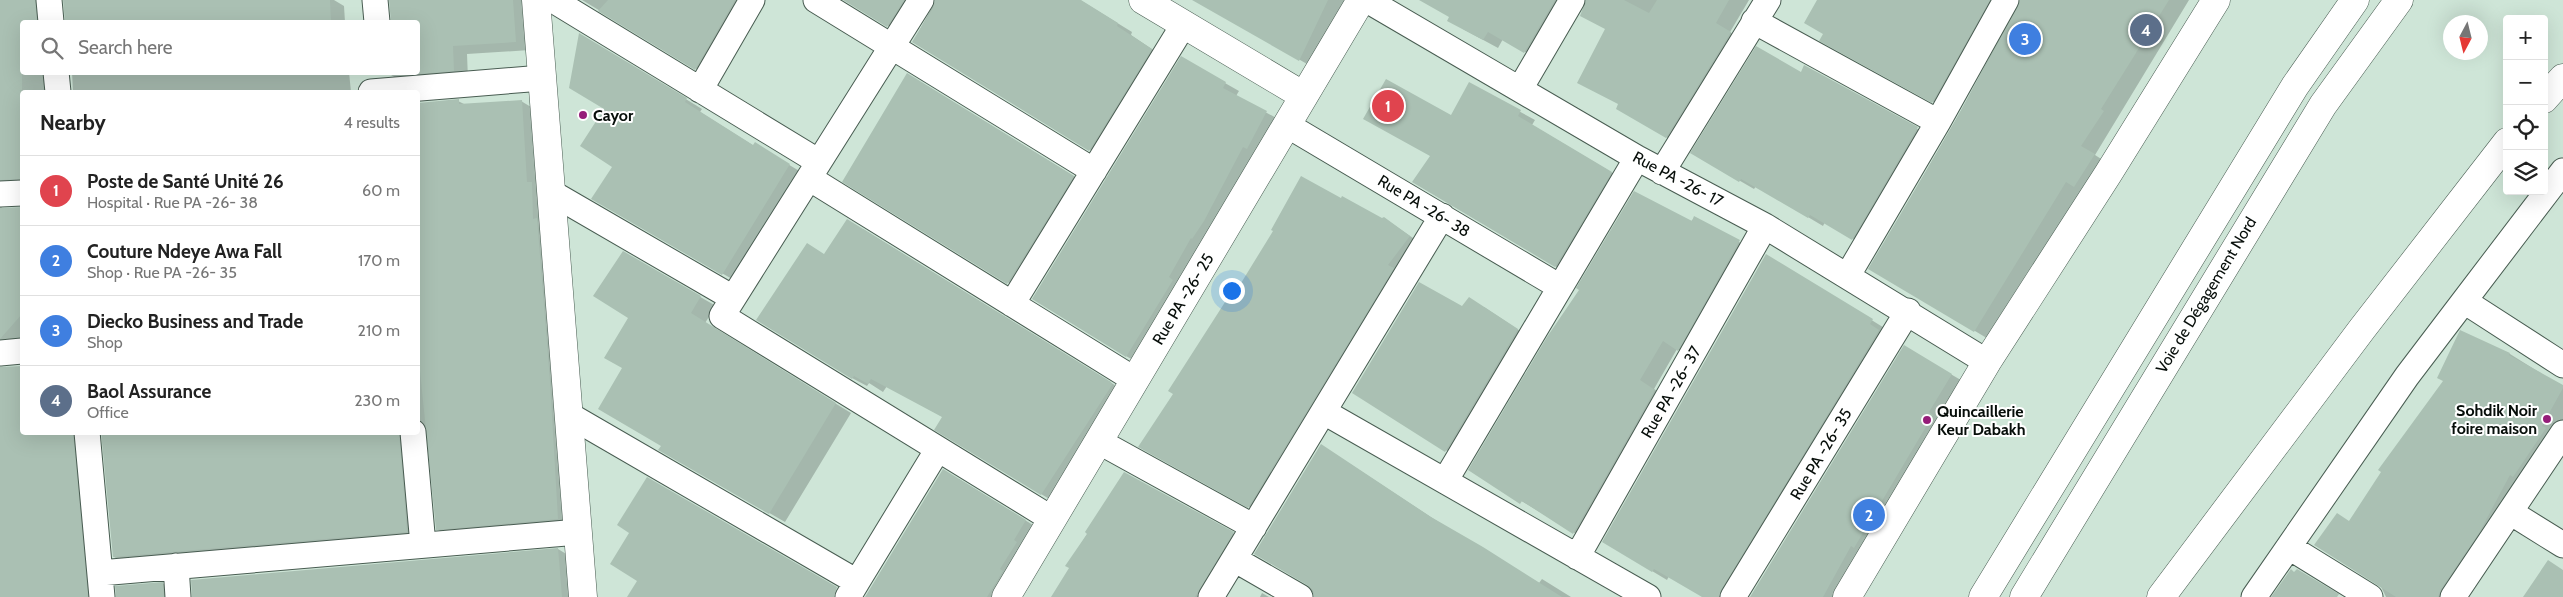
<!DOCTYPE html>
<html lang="en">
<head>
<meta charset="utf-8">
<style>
  body { margin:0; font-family:Cabin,sans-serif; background:#f6f6f6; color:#222 }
  .controls { position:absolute; right:15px; top:15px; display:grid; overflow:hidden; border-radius:5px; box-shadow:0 5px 20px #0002 }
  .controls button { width:45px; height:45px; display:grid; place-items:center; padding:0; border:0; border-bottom:1px solid #e0e0e0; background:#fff; color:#222; font:25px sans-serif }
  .compass { position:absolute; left:2443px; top:15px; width:45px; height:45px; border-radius:50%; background:#fff; box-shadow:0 5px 20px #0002; rotate:187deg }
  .you { position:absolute; left:1231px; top:290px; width:18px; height:18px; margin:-12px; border:4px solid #fff; border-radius:50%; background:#1a73e8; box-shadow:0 0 0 8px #1a73e833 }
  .badge { display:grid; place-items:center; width:32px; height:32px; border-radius:50%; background:#7c3aed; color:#fff; font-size:16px; font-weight:700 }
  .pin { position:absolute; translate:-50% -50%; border:2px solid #fff; box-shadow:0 1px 5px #0006 }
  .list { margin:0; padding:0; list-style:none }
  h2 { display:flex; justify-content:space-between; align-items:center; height:65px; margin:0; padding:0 20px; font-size:21px }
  h2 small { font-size:16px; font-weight:400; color:#767676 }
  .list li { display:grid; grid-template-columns:32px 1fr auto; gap:15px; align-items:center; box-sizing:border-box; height:70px; padding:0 20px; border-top:1px solid #e0e0e0 }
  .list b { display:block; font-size:19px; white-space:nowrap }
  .list p { margin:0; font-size:16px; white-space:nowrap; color:#767676 }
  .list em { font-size:16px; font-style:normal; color:#767676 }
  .icon { flex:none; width:28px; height:28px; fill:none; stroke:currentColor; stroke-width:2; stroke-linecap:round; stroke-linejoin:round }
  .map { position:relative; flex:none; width:2563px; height:597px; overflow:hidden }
  .search { position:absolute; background:#fff; box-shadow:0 5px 20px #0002; left:20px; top:20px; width:400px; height:55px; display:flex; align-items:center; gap:12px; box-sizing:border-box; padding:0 18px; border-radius:5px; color:#767676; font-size:19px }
  .panel { position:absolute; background:#fff; box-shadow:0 5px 20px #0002; left:20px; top:90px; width:400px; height:345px; border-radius:5px }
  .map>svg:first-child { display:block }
  .shadow { fill:#0003 }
  .building { fill:#aac0b3 }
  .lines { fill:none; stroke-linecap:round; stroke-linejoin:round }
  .minor-casing { stroke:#485c51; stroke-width:27 }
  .tertiary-casing { stroke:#485c51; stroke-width:29 }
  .primary-casing { stroke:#485c51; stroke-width:29 }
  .trunk-casing { stroke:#485c51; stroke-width:29 }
  .minor { stroke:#fff; stroke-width:25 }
  .tertiary { stroke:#fff; stroke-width:28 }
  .primary { stroke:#fff; stroke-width:28 }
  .trunk { stroke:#fff; stroke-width:28 }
  .poi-dot { fill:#951d79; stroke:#fff; stroke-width:2 }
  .labels { text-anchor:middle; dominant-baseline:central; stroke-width:4; stroke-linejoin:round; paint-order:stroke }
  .poi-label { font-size:16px; font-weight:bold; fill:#070e0a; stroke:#fff; text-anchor:start }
  .street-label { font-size:16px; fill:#070e0a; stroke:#fff }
</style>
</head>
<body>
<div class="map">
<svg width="2563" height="597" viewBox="0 0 2563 597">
  <rect width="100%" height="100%" fill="#cee5d7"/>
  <path class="shadow" d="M0,0h54l-3,22h-29v50h37l-1,20h-36v97l-22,15 2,4 20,1v130l-22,11z
    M65,0h269l10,6 1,16h-280z
    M391,0h136l3,50 -63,4 1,25 -62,5 -15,-9v-3h27v-50h-26z
    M582,0h173l-45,77z
    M846,0h78l-22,34z
    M936,0h144l52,32 -1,3 34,23 -61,100 -191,-116z
    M1196,0h161l-43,68z
    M1422,0h153l-36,60 -36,-21 -5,9 -35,-19 -12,-12z
    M1587,0h162l-19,32 15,9 -64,105 -64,-38 3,-3 -14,-76z
    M1818,0h186l-56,110 -112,-61 -11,-15z
    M2025,0h164l-94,155 14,9 -119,176 -120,-72z
    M596,44l106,65 -2,3 54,34 17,8 35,21 -67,108 -146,-84 21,-33z
    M1181,58l58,33 -3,5 44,24 -140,244 -14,-8z
    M1805,67l127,70 -65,110 -42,-25 -2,4 -67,-40 -2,3 -62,-36 109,-80z
    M72,72h277l2,20h-278z
    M922,83l166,102 -66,106 -178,-110z
    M1469,84l66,36 -3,5 94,56 -56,94 -157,-93 18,-26z
    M458,101l8,4 55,-4 15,9 36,417 -120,11 -15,-9 -10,-103 -8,3 -1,3v-328z
    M1384,218l42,29 -160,269 -109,-60 73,-153z
    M1694,218l60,32 -62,108 -15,-9 -23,40 15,10 -81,142 -118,-71z
    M863,229l263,163 -70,111 -15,-9 -98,-77 -56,-31 -4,6 -14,-9 -2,3 -15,-8 -27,-123z
    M624,253l92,53 -11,17 146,90 -66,109 -125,-72 3,-4 -39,-78 6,-51z
    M1781,264l105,65 -150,268h-31l-36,-21 -2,4 -15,-9z
    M1484,307l48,32 -72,120 -107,-67 109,-84z
    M2460,332l50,22 53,33v34l-108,176h-69l-36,-75 94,-141z
    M1904,347l62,36 -121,214h-94z
    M22,367v65h69l10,165h-101v-226l2,-3z
    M103,432h314l5,108 -293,25 -15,-8z
    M1321,445l125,82 93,56 3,-4 29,18h-256l-7,-13z
    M1125,474l126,69 -33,54h-166l19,-29 -4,-2z
    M959,479l82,51 -33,67h-142z
    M558,549l15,9 3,39h-384z
    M162,583l15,9 1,5h-61z
    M1262,593l7,4h-9z"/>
  <path class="building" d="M0,0h35l2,22h-15v157l-22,1z
    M63,0h267l1,22h-266z
    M389,0h124l3,42 -63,4 1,25 -36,3v-52h-27z
    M608,0h127l-40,70 -97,-59z
    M843,0h61l-17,27z
    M935,0h146l37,23 -1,3 35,23 -63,102 -177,-109 21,-34z
    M1192,0h136l-29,61z
    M1419,0h136l-31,53 -36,-21 -5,8 -36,-19 2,-4z
    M1586,0h38l25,13 8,-13h72l-13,23 15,9 -65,106 -50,-29 2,-5 -41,-21 28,-54 -25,-13z
    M1817,0h173l-58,103 -113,-62 4,-7 -19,-11z
    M2020,0h149l-68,109 3,2 -23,35 14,8 -21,33 -8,-5 -92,150 -106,-63 83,-140z
    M579,33l108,65 -2,4 68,43 2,-3 35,22 -68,111 -131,-76 21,-32 -32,-21 24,-37 -35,-21z
    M1756,46l45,26 3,-7 114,62 -66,113 -42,-25 -2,3 -67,-39 -2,3 -49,-29z
    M1181,56l45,26 -3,6 44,23 -20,38 -4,-2 -39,74 -12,18 -1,-1 -22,39 4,3 -47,77 -94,-58z
    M907,73l167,103 -67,108 -165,-102z
    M1386,79l65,36 18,-33 52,28 -3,6 94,56 -57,95 -143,-85 18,-26 -67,-37z
    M459,99v5l63,-4 5,82h5l1,37 4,-1 13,163 8,138 -122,11 -18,-179v-248z
    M1301,176l40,22 1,-2 40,22 2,-1 26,19 -22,29 6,3 -146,240 -110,-61 35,-53 -5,-3 59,-92 3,2 43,-70 -2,-1z
    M1634,191l58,30 2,-5 46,24 -62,111 -15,-10 -23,39 15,10 -82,144 -51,-33 -2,3 -52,-34 79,-133 32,-47 -3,-2z
    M22,207v107l-22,25v-131z
    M847,219l264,163 1,3 -71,110 -107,-65 8,-13 -71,-38 -3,5 -14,-8 -2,3 -96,-59 51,-77 17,11z
    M623,251l78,45 -10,17 145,90 -67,111 -111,-64 3,-4 -63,-37 24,-41 -18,-10 24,-40 -35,-22z
    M1766,254l107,65 -3,5 9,6 -158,260 -2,7h-17l-48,-28 -2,3 -50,-30z
    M1419,282l43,24 7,-9 49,32 -73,123 -93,-59z
    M2460,330l50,23 -1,2 54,30v3l-21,38 4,2 -33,49 -3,-2 -31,58 -38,56 -3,8h-42l-82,-52 23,-32 12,8 32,-49 -3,-2 65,-89 -6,-3z
    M1904,345l48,29 -23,38 4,3 -79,133 -3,-2 -28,51h-73z
    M22,366v66h51l15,165h-88v-230z
    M101,432h298l8,100 -294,25z
    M1321,444l110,73 52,30 79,50h-248l-1,-7 -6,-5 -53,-31z
    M943,469l83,51 -12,20 3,2 -17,27 3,2 -16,26h-122z
    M1124,472l110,60 -39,65h-144l18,-29 -4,-2 22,-32 -2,-2z
    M647,477l190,110 -3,10h-207l10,-16 -27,-17 19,-31 -12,-8z
    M558,548l4,49h-370l-1,-17z
    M2548,560l15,10v27h-40z
    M2291,569l3,3 3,-3 42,25 -2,3h-66z
    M163,582l1,15h-48l-1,-11z"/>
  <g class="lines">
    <g class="minor-casing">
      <path id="minor" d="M49,0l2,22
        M375,0l2,22
        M553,0l266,162
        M816,0l278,171
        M921,0l-199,316 330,203
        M1367,0l270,158 128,68 222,136
        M1754,21l184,101
        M56,72l2,20
        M1520,89l52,-89
        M700,90l52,-90
        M371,92l171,-14
        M1287,125l273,162
        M1662,172l106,-172
        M809,178l326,202
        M552,193l181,105
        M0,194l22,-1
        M1848,275l90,-153 68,-122
        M2464,301l99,-130
        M1012,304l172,-280
        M0,353l22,-2
        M1324,412l324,185
        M569,415l288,167 -9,15
        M87,432l15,165
        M413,432l10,113
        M1098,441l156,86
        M1445,481l192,-323
        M2510,512l53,33
        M2289,547l81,50
        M1577,557l188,-331
        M1234,559l66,38
        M176,566l2,31
        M100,573l478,-41
        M857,582l81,-133
        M1211,597l231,-381
        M1733,597l175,-286
        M2254,597l153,-221 57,-75 99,64
        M2453,597l110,-164"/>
    </g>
    <g class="tertiary-casing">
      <path id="tertiary" d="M536,0l47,597
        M1143,0l161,96
        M1006,597l355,-597"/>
    </g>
    <g class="primary-casing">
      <path id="primary" d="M2544,99l19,-21
        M1847,597l140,-235 121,-188 108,-174
        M2161,597l201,-268 145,-187"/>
    </g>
    <g class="trunk-casing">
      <path id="trunk" d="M1983,597l312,-511 60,-86
        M2024,597l299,-492 76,-105"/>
    </g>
    <use href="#minor" class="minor"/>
    <use href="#tertiary" class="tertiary"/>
    <use href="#primary" class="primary"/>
    <use href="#trunk" class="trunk"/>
  </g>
  <g class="poi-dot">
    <circle cx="583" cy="115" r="5"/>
    <circle cx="2547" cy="419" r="5"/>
    <circle cx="1927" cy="420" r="5"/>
  </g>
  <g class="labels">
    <g class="poi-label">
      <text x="593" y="115">Cayor</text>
      <text x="2537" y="410" text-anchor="end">Sohdik Noir<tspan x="2537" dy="18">foire maison</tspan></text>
      <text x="1937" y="411">Quincaillerie<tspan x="1937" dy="18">Keur Dabakh</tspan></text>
    </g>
    <g class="street-label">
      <text transform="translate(1678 179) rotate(28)">Rue PA -26- 17</text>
      <text transform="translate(1424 206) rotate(31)">Rue PA -26- 38</text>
      <text transform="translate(2206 295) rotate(-59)">Voie de Dégagement Nord</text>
      <text transform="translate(1183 299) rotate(-59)">Rue PA -26- 25</text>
      <text transform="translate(1671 392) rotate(-60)">Rue PA -26- 37</text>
      <text transform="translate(1821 454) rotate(-59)">Rue PA -26- 35</text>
    </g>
  </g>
</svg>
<div class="controls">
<button>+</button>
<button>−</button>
<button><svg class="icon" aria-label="locate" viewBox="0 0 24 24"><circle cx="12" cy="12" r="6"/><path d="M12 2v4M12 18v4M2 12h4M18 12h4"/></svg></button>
<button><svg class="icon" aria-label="layers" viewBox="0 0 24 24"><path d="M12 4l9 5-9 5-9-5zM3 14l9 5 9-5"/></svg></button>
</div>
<svg class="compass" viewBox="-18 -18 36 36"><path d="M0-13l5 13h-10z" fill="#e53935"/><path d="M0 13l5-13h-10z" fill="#767676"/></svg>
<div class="you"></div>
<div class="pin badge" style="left:1388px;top:106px;background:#e0444e">1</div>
<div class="pin badge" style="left:1869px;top:515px;background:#3f7fe0">2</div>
<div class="pin badge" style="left:2025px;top:39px;background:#3f7fe0">3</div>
<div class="pin badge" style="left:2146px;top:30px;background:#5c6f8a">4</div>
<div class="search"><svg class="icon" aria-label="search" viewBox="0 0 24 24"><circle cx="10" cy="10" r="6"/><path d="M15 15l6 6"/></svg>Search here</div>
<section class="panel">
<h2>Nearby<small>4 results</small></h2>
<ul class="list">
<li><span class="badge" style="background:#e0444e">1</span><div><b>Poste de Santé Unité 26</b><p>Hospital · Rue PA -26- 38</p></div><em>60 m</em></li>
<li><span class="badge" style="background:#3f7fe0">2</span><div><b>Couture Ndeye Awa Fall</b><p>Shop · Rue PA -26- 35</p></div><em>170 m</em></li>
<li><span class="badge" style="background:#3f7fe0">3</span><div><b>Diecko Business and Trade</b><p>Shop</p></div><em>210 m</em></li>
<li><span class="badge" style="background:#5c6f8a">4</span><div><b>Baol Assurance</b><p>Office</p></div><em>230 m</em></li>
</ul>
</section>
</div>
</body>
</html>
